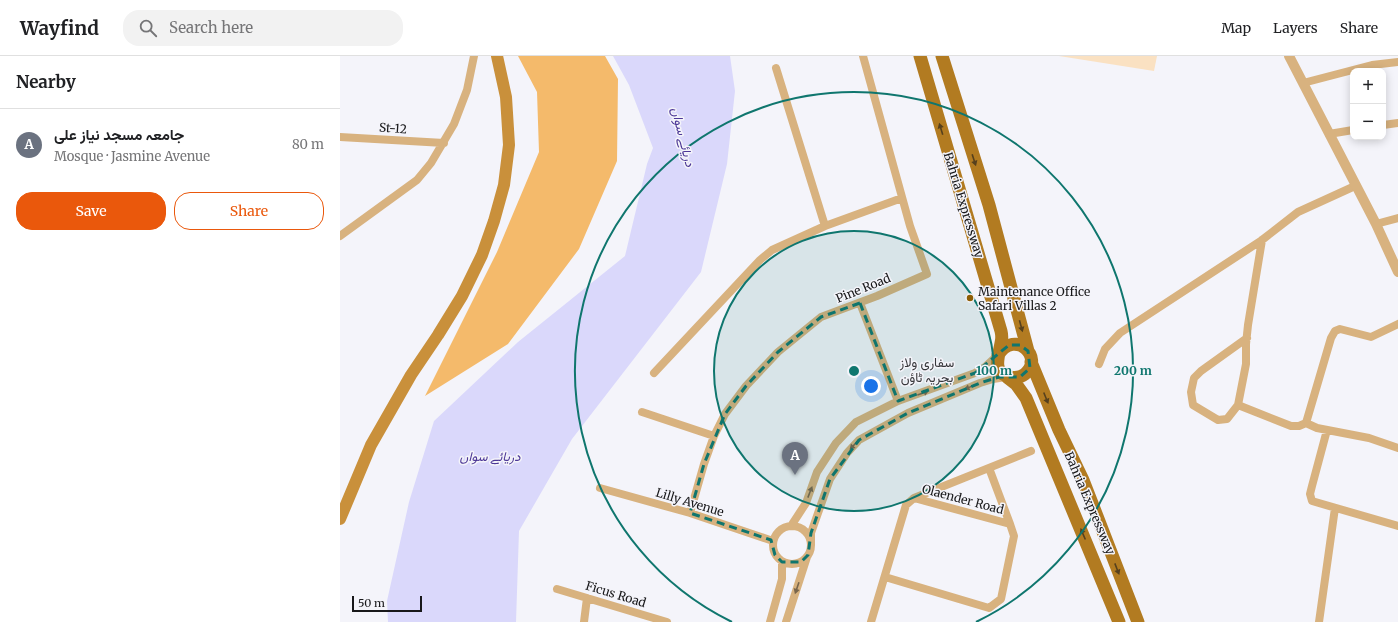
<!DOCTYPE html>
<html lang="en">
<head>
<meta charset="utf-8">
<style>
  body { margin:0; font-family:Merriweather,Vazirmatn,serif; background:#f2f2f2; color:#202124 }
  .controls { position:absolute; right:12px; top:12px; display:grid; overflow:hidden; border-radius:8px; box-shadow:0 2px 10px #0003 }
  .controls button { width:36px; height:36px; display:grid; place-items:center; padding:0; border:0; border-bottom:1px solid #e0e0e0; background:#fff; color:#202124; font:20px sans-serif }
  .scale { position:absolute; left:12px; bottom:10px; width:70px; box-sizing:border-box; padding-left:4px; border:2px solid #18181a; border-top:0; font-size:11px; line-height:14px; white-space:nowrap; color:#18181a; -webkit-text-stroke:3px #f4f4fa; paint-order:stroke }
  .you { position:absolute; left:531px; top:330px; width:14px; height:14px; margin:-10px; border:3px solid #fff; border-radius:50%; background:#1a73e8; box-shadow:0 0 0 6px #1a73e833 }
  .badge { display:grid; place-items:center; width:26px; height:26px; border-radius:50%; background:#ea580c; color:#fff; font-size:13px; font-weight:700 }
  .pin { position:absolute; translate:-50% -33px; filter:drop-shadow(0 1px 2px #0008) }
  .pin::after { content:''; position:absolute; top:21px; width:14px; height:12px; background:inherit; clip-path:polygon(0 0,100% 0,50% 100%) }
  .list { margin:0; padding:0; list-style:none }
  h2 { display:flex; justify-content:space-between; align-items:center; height:52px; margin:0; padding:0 16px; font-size:17px }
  h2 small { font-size:13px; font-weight:400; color:#757577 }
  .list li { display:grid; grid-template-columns:26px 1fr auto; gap:12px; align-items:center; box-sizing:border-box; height:72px; padding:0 16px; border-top:1px solid #e0e0e0 }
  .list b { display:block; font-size:15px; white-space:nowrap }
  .list p { margin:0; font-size:13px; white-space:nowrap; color:#757577 }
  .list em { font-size:13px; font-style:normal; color:#757577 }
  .actions { display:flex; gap:8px; padding:12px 16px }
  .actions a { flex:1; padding:9px 0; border:1px solid #ea580c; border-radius:16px; text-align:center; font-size:14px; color:#ea580c }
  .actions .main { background:#ea580c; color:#fff }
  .icon { flex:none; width:22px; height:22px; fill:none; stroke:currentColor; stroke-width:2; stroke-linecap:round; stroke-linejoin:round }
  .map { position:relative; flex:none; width:1058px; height:566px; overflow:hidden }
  header { display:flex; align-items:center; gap:24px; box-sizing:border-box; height:56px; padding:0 20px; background:#fff; border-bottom:1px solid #e0e0e0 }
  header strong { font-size:19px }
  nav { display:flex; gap:22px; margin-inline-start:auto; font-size:14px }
  .search { width:280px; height:36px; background:#f2f2f2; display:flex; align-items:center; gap:10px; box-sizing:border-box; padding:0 14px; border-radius:16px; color:#757577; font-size:15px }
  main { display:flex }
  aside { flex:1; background:#fff }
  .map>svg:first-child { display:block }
  .green { fill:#fae1c2 }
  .forest { fill:#f4ba6b }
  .water { fill:#dad8fb }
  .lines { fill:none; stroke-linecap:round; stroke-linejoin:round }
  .minor { stroke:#d8b27f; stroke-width:8 }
  .tertiary { stroke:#d8b27f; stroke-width:10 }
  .secondary { stroke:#c9903b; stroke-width:12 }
  .primary { stroke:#b27b21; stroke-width:13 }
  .oneway { fill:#56401d }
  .oneway2 { fill:#78654c }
  .marked { fill:none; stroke:#0f766e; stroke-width:3; stroke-dasharray:8 5; stroke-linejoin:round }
  .ring { fill:none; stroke:#0f766e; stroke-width:2 }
  .poi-dot { fill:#8d5e06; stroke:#f4f4fa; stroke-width:1.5 }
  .labels { text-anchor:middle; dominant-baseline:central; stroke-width:3; stroke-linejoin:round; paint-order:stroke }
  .street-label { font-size:12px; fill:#18181a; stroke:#f4f4fa }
  .poi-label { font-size:12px; fill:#18181a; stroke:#f4f4fa; text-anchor:start }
  .water-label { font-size:13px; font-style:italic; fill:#4d3897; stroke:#f4f4fa }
  .neighbourhood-label { font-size:13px; fill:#36363a; stroke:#f4f4fa }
  .centre { fill:#0f766e; stroke:#f4f4fa; stroke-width:2 }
  .ring-label { font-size:12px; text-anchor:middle; font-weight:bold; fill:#0f766e; stroke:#f4f4fa; stroke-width:3; stroke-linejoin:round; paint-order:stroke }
</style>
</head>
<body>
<header>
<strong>Wayfind</strong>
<div class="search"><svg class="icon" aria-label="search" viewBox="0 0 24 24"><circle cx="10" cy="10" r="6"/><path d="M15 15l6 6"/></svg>Search here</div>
<nav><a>Map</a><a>Layers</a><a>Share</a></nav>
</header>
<main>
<aside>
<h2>Nearby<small></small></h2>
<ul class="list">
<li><span class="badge" style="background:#6b7280">A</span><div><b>جامعہ مسجد نیاز علی</b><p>Mosque · Jasmine Avenue</p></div><em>80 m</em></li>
</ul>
<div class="actions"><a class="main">Save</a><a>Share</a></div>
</aside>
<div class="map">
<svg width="1058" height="566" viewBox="0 0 1058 566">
  <rect width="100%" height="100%" fill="#f4f4fa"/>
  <path class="green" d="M719,0h98l-3,15z"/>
  <path class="forest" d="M178,0h87l13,23 -1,82 -38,88 -71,95 -83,52 72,-144 42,-100 -2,-60z"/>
  <path class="water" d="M273,0h117l5,35 -8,73 -26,108 -129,167 -53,92 -3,91h-128l-1,-21 22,-99 25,-81 84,-79 107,-86 22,-92 6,-16 -24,-63z"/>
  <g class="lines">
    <path class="minor" d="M436,12l49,158
      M963,27l69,-18 26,-3
      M1043,69l15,-2
      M989,78l24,-4
      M0,81l104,6
      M1036,168l22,-6
      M0,180l77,-56 14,-17 23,-39 13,-34 7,-34
      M520,247l38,98
      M907,282l-46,33 -7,7 -3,14 2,13 25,15 9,-1 11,-14 8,-41v-20l2,-19 14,-85
      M759,308l6,-15 15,-16 142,-93 36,-28 57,-26
      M314,317l106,-113 12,-10 53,-24 77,-28
      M898,349l53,21h8l7,-3 11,5 52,10 29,10
      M302,356l72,24
      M966,367l25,-85 4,-7 5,-2 31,8 27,-13
      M987,374l-15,56 -2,8 2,7 86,25
      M649,412l21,56
      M260,432l90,25 83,28
      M574,442l117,-47
      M350,457l14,-49 10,-28 11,-22 21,-28 32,-34 43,-35 56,-21 50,-22 -17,-48 -47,-170
      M451,470l15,-23 11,-31 19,-29 20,-21 42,-21 77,-28 10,-6 13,-12
      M433 489a19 19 0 1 1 38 0a19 19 0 1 1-38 0Z
      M471,489v-12l19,-54 17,-26 12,-13 49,-27 72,-30 13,-4 13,-2
      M217,533l110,33
      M244,566l3,-24
      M430,566l12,-43v-17
      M446,566l21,-65
      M531,566l35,-117 8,-7 96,26 4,12 -13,63 -12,9 -104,-31
      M979,566l16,-114"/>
    <path class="tertiary" d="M949,0l87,168 22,48"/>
    <path class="secondary" d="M0,463l31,-74 40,-70 27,-40 24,-39 20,-41 12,-34 10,-36 5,-40 -3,-48 -9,-41"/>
    <path class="primary" d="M580,0l81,275c1,4 1,8 0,12 -2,13 -10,30 9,34 5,1 10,1 15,-3 20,-16 -10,-46 -27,-19
      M602,0l47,149 39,146
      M691,306l28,68 24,50 55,142
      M667,321l9,7 10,14 93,224"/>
  </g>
  <defs><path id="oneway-solid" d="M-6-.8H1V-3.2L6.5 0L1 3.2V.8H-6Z"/></defs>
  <g class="oneway">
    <use href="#oneway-solid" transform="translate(601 73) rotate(-107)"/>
    <use href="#oneway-solid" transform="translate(634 104) rotate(72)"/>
    <use href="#oneway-solid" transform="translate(681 270) rotate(75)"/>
    <use href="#oneway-solid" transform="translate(706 342) rotate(68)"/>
    <use href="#oneway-solid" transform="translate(743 478) rotate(-113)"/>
    <use href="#oneway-solid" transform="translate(777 513) rotate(69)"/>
  </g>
  <g class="oneway2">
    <use href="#oneway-solid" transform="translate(630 331) rotate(158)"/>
    <use href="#oneway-solid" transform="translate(583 337) rotate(-20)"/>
    <use href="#oneway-solid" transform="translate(514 389) rotate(134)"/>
    <use href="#oneway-solid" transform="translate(470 436) rotate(-69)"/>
    <use href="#oneway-solid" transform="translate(457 532) rotate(109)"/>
  </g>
  <path class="marked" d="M520,247l38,98 77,-28 34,-28h11l8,6 2,17 -10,9h-21l-19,6 -72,30 -49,27 -29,39 -19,54 -3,22 -7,7h-19l-7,-7 -4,-15 -81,-27 14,-49 21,-50 21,-28 32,-34 43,-35z"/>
  <circle cx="514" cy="315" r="140" fill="#0f766e" fill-opacity=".12"/>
  <g class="ring">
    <circle cx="514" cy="315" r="140"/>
    <path d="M392 566A279 279 0 1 1 636 566"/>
  </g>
  <circle class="poi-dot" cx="630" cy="242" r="4"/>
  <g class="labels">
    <g class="street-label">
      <text transform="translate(53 72) rotate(4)">St-12</text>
      <text transform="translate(624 149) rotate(73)">Bahria Expressway</text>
      <text transform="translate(523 232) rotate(-22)">Pine Road</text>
      <text transform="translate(623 443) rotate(15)">Olaender Road</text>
      <text transform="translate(350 446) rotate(17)">Lilly Avenue</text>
      <text transform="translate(750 447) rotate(67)">Bahria Expressway</text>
      <text transform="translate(276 538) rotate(17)">Ficus Road</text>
    </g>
    <g class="poi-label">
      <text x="638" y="235">Maintenance Office<tspan x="638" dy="14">Safari Villas 2</tspan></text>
    </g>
    <g class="water-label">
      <text transform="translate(343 81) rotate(76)">دریائے سواں</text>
      <text x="150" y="400">دریائے سواں</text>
    </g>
    <g class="neighbourhood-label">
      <text x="587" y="306">سفاری ولاز<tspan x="587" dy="15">بحریہ ٹاؤن</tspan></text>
    </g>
  </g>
  <circle cx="514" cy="315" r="6" class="centre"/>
  <g class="ring-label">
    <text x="654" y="319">100 m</text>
    <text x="793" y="319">200 m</text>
  </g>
</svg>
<div class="controls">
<button>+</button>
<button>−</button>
</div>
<div class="scale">50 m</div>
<div class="you"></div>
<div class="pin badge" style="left:455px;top:419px;background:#6b7280">A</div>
</div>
</main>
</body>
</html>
